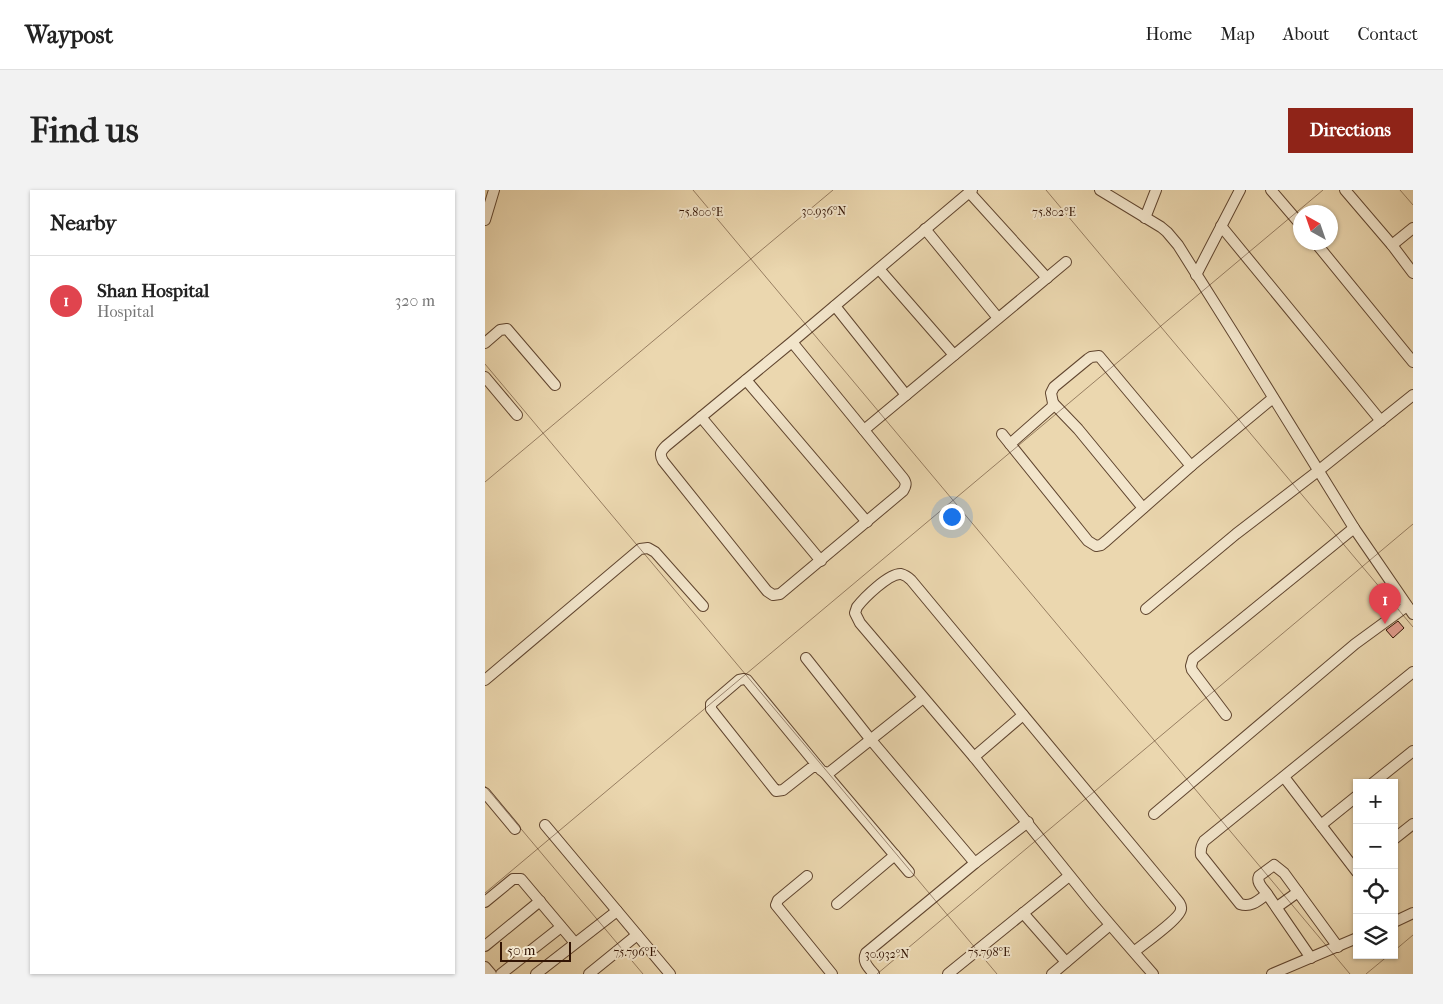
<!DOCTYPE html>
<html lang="en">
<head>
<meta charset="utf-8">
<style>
	:root { --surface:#fff; --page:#f2f2f2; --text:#222; --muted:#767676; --line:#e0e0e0; --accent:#8f2418 }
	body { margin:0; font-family:"IM FELL French Canon",serif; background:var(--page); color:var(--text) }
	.controls { position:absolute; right:15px; bottom:15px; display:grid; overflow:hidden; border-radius:0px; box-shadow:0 1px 4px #0004 }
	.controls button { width:45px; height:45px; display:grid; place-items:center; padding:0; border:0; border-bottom:1px solid var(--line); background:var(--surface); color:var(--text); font:25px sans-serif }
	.compass { position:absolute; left:808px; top:15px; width:45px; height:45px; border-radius:50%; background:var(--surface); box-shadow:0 1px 4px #0004; rotate:320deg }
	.scale { position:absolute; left:15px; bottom:12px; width:71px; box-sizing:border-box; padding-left:5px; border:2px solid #321404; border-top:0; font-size:14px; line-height:18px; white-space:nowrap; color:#321404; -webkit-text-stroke:4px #f2e5cb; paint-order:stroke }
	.you { position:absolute; left:466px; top:326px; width:18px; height:18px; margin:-12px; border:4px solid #fff; border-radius:50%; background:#1a73e8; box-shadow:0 0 0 8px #1a73e833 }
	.badge { display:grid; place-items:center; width:32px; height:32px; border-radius:50%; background:var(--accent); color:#fff; font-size:16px; font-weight:700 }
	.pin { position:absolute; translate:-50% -41px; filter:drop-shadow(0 1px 2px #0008) }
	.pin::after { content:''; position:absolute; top:26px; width:18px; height:15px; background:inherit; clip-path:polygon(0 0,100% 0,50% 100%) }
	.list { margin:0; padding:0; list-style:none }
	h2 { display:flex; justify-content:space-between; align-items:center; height:65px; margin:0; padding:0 20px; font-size:21px }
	h2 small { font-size:16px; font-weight:400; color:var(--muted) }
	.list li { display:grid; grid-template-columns:32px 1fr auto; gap:15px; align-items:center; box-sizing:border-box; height:90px; padding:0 20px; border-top:1px solid var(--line) }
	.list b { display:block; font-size:19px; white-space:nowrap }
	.list p { margin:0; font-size:16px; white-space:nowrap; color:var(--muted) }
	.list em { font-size:16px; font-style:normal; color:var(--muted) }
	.icon { flex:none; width:28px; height:28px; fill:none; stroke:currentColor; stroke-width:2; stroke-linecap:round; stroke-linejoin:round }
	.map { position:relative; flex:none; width:928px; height:784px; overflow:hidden; border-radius:0px }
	header { display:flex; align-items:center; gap:30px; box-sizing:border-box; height:70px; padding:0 25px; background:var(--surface); border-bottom:1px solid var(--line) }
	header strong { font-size:24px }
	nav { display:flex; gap:28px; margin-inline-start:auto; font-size:18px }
	.intro { display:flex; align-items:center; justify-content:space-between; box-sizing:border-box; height:120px; padding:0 30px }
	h1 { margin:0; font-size:35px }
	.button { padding:12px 22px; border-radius:0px; background:var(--accent); color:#fff; font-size:18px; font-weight:700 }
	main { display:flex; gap:30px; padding:0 30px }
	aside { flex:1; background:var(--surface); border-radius:0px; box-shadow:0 1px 4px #0004 }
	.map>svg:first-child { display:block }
	.building { fill:#e09b8c; stroke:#321404 }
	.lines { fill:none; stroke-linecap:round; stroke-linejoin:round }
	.minor-casing { stroke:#60452f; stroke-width:12 }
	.minor { stroke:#f2e5cb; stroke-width:10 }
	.ticks { fill:none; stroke:#321404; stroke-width:1; stroke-opacity:0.45 }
	.ticks-label { font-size:12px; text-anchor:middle; fill:#321404; stroke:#f2e5cb; stroke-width:4; stroke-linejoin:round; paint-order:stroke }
</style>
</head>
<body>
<header>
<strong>Waypost</strong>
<nav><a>Home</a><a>Map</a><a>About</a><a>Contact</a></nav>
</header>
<div class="intro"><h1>Find us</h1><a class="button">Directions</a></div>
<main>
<aside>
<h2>Nearby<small></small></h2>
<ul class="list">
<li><span class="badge" style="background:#e0444e">1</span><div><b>Shan Hospital</b><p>Hospital</p></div><em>320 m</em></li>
</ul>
</aside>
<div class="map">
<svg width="928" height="784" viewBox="0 0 928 784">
	<rect width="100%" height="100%" fill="#ebd7af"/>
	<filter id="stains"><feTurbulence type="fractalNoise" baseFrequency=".004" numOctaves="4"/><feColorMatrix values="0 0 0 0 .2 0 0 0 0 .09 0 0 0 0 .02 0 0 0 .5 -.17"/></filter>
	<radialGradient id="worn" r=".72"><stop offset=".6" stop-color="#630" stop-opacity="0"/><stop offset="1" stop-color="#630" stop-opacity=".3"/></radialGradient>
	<!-- building -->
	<polygon class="building" points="913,431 919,438 908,448 901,440"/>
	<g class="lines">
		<!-- minor casing -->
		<g class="minor-casing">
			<g id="minor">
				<polyline points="615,0 676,37 682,42 693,55 749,144 869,338 928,424"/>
				<polyline points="786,0 816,35"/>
				<polyline points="860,0 907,55 928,83"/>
				<polyline points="484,2 562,88"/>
				<polyline points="660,28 671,0"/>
				<polyline points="0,30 9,0"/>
				<polyline points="736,36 896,231"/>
				<polyline points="440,39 513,128"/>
				<polyline points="830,52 928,172"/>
				<polyline points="907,55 928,38"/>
				<polyline points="394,79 469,165"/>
				<polyline points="711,85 755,0"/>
				<polyline points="350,116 421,205"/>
				<path d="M307,152L418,288C422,293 421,296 418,301L295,404L288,405L282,401L178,271C174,264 176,261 181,256L307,152L487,0"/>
				<polyline points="0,153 15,140 22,139 70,195"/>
				<polyline points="0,187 32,225"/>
				<polyline points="261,190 382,332"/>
				<polyline points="568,213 593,239 658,318"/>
				<polyline points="216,227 336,371"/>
				<polyline points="379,240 581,72"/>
				<polyline points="517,244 603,351 611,356 616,355 621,351 706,276 788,208"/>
				<polyline points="525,254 567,217 568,213 566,203 569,197 603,169 606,167 614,166 706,276"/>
				<polyline points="661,419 751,344 833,281 928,205"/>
				<polyline points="321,468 386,550 490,673"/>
				<polyline points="0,490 155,359 163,358 170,362 218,416"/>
				<polyline points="741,525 707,480 706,476 708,469 869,338"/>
				<polyline points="489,567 538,525"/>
				<polyline points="331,574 298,600 291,601 226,519 226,514 254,490 259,489 262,490 331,574 336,580 340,583 345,582 438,508"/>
				<polyline points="340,583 424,682"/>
				<polyline points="799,587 872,682"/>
				<polyline points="888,593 928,561"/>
				<polyline points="0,603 30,639"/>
				<polyline points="669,624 870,454 922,416"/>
				<polyline points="60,635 185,784"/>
				<polyline points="836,635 872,606"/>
				<polyline points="909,649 928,634"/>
				<polyline points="322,686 293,710 291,715 347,784"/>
				<path d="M782,704C778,698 771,693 774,686L789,675L799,683L853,757"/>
				<polyline points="0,712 28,689 36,689 90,753"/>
				<polyline points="352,714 410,665"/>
				<polyline points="792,717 813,702"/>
				<polyline points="538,723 581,772"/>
				<polyline points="909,732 928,723"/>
				<polyline points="0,756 55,711"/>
				<path d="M649,762C657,755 696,728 696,719C697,714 691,709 688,705L426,390C423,387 420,385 416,384C404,383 379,408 372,417L370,423L375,433L489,567L606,712C626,736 647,760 668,784"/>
				<path d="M826,768L782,704C774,710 766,718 755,714L716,665C715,659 716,656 719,651L928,482"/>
				<polyline points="0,777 6,784"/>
				<polyline points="16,784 76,737"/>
				<polyline points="51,784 132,721"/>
				<polyline points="104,784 152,745"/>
				<path d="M389,784C383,777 377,772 381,763L490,673L543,632"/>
				<polyline points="463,784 584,686"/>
				<polyline points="567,784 625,735"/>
				<polyline points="787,784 872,748"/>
			</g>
		</g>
		<!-- minor -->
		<use href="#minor" class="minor"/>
	</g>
	<!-- ticks -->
	<path class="ticks" d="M208,0L865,784M561,0L928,437M915,0L928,15M0,174L512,784M0,292L348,0M0,596L158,784M0,703L838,0M909,761L928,745M392,784L928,334M881,784L904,765"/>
	<g class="ticks-label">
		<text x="339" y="25">30.936°N</text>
		<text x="216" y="26">75.800°E</text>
		<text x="569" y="26">75.802°E</text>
		<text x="150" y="766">75.796°E</text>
		<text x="504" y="766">75.798°E</text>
		<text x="402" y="768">30.932°N</text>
	</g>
	<rect width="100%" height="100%" filter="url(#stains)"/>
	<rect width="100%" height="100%" fill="url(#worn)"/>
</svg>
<div class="controls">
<button>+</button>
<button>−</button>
<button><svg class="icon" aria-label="locate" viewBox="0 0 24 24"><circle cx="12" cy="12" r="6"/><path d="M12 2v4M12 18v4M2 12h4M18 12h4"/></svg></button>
<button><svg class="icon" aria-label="layers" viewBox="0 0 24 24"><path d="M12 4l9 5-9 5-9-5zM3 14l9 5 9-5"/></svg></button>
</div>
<svg class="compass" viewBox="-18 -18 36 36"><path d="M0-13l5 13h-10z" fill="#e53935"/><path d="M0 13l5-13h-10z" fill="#767676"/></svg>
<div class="scale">50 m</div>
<div class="you"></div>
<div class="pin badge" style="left:900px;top:434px;background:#e0444e">1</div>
</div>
</main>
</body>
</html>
